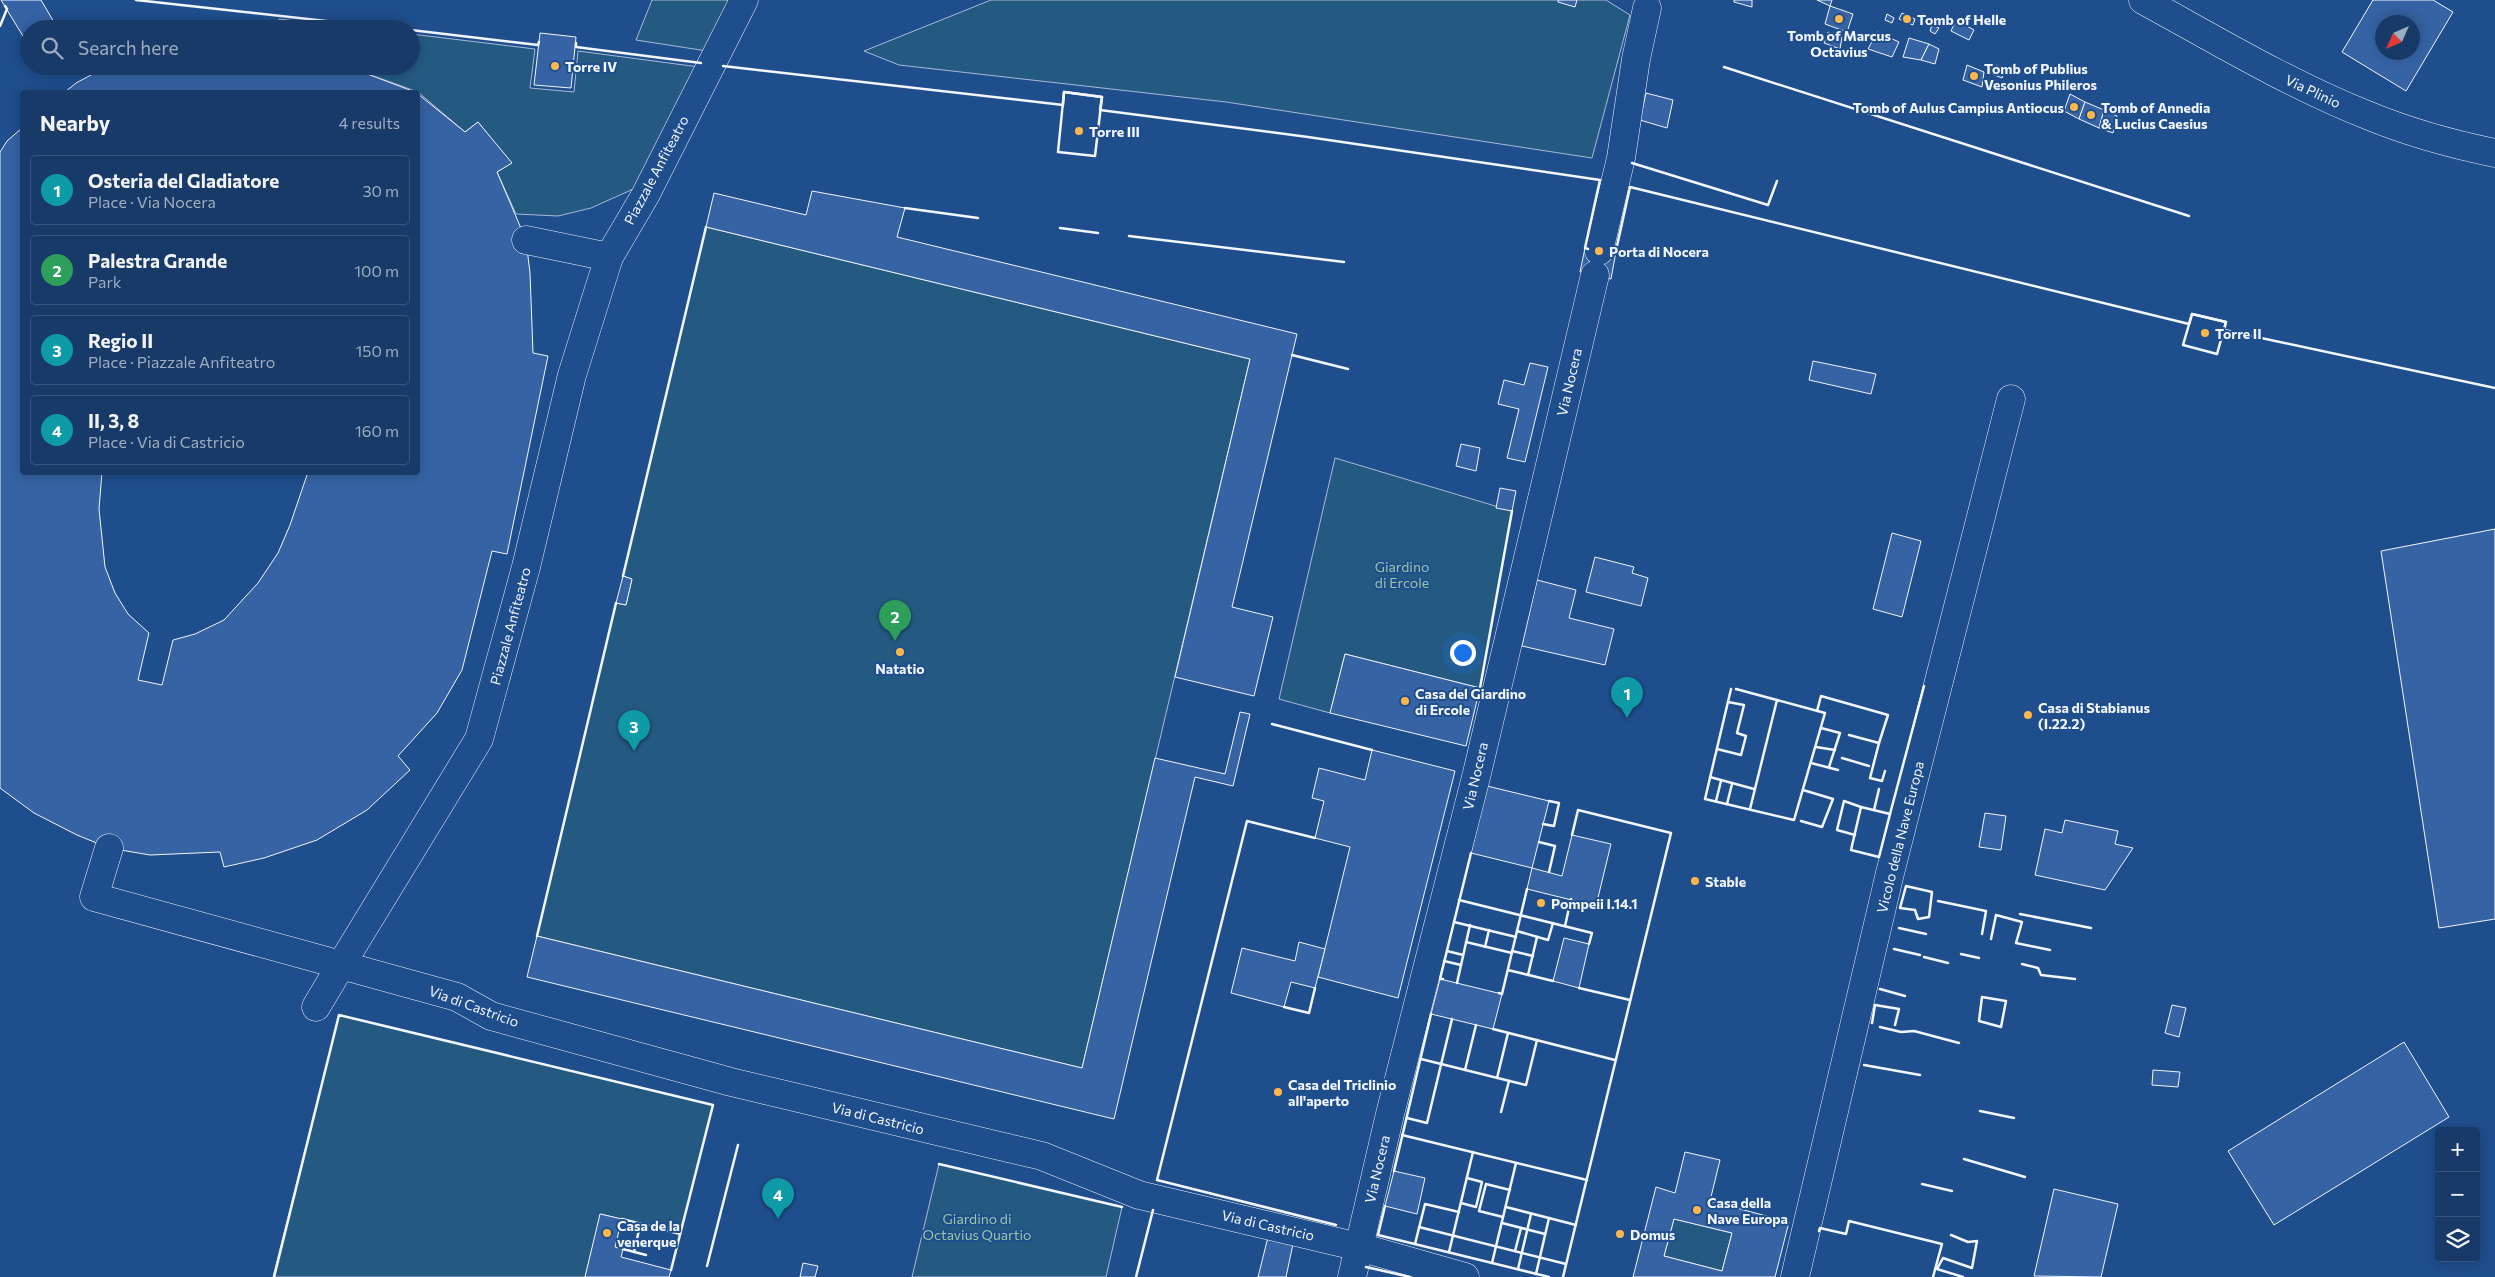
<!DOCTYPE html>
<html lang="en">
<head>
<meta charset="utf-8">
<style>
	:root { --surface:#173a69; --page:#20416f; --text:#f1f3f6; --muted:#9eadc0; --line:#36547d; --accent:#ffb74d }
	body { margin:0; font-family:Commissioner,sans-serif; background:var(--page); color:var(--text) }
	.controls { position:absolute; right:15px; bottom:15px; display:grid; overflow:hidden; border-radius:5px; box-shadow:0 2px 12px #0003 }
	.controls button { width:45px; height:45px; display:grid; place-items:center; padding:0; border:0; border-bottom:1px solid var(--line); background:var(--surface); color:var(--text); font:25px sans-serif }
	.compass { position:absolute; left:2375px; top:15px; width:45px; height:45px; border-radius:50%; background:var(--surface); box-shadow:0 2px 12px #0003; rotate:225deg }
	.you { position:absolute; left:1462px; top:652px; width:18px; height:18px; margin:-12px; border:4px solid #fff; border-radius:50%; background:#1a73e8; box-shadow:0 0 0 8px #1a73e833 }
	.badge { display:grid; place-items:center; width:32px; height:32px; border-radius:50%; background:var(--accent); color:#fff; font-size:16px; font-weight:700 }
	.pin { position:absolute; translate:-50% -41px; filter:drop-shadow(0 1px 2px #0008) }
	.pin::after { content:''; position:absolute; top:26px; width:18px; height:15px; background:inherit; clip-path:polygon(0 0,100% 0,50% 100%) }
	.list { margin:0; padding:0; list-style:none }
	h2 { display:flex; justify-content:space-between; align-items:center; height:65px; margin:0; padding:0 20px; font-size:21px }
	h2 small { font-size:16px; font-weight:400; color:var(--muted) }
	.list li { display:grid; grid-template-columns:32px 1fr auto; gap:15px; align-items:center; box-sizing:border-box; height:70px; margin:0 10px 10px; padding:0 10px; border:1px solid var(--line); border-radius:5px }
	.list b { display:block; font-size:19px; white-space:nowrap }
	.list p { margin:0; font-size:16px; white-space:nowrap; color:var(--muted) }
	.list em { font-size:16px; font-style:normal; color:var(--muted) }
	.icon { flex:none; width:28px; height:28px; fill:none; stroke:currentColor; stroke-width:2; stroke-linecap:round; stroke-linejoin:round }
	.map { position:relative; flex:none; width:2495px; height:1277px; overflow:hidden }
	.search { position:absolute; background:var(--surface); box-shadow:0 2px 12px #0003; left:20px; top:20px; width:400px; height:55px; display:flex; align-items:center; gap:12px; box-sizing:border-box; padding:0 18px; border-radius:28px; color:var(--muted); font-size:19px }
	.panel { position:absolute; background:var(--surface); box-shadow:0 2px 12px #0003; left:20px; top:90px; width:400px; height:385px; border-radius:5px }
	.map>svg:first-child { display:block }
	.green { fill:#245a82; stroke:#a8bbd7 }
	.building { fill:#3563a3; stroke:#f2f6ff; fill-rule:evenodd }
	.lines { fill:none; stroke-linecap:round; stroke-linejoin:round }
	.minor-casing { stroke:#f2f6ff; stroke-width:29 }
	.minor { stroke:#1f4e8c; stroke-width:28 }
	.wall { stroke:#f2f6ff; stroke-width:2.5 }
	.poi-dot { fill:#ffb74d; stroke:#1f4e8c; stroke-width:2 }
	.labels { text-anchor:middle; dominant-baseline:central; stroke-width:4; stroke-linejoin:round; paint-order:stroke }
	.poi-label { font-size:14px; font-weight:bold; fill:#f2f6ff; stroke:#1f4e8c; text-anchor:start }
	.street-label { font-size:14px; fill:#f2f6ff; stroke:#1f4e8c }
	.park-label { font-size:14px; fill:#97c8a6; stroke:#1f4e8c }
</style>
</head>
<body>
<div class="map">
<svg width="2495" height="1277" viewBox="0 0 2495 1277">
	<rect width="100%" height="100%" fill="#1f4e8c"/>
	<!-- green -->
	<g class="green">
		<polygon points="652,0 731,0 707,51 636,40"/>
		<polygon points="991,0 1606,0 1630,15 1592,158 1226,102 899,65 864,51"/>
		<polygon points="279,19 364,29 279,29"/>
		<polygon points="411,34 535,49 530,88 574,92 578,51 699,67 640,186 591,208 558,216 516,214 497,172 511,163 478,122 465,132 418,92 346,66 411,66"/>
		<polygon points="706,227 1250,359 1082,1068 537,936 616,603 626,605 632,579 623,576"/>
		<polygon points="1335,458 1512,511 1480,688 1345,654 1330,713 1279,699"/>
		<polygon points="339,1015 713,1105 680,1234 601,1214 585,1277 273,1277"/>
		<polygon points="939,1164 1122,1207 1106,1277 912,1277"/>
		<polygon points="1674,1219 1732,1233 1722,1271 1664,1256"/>
	</g>
	<!-- building -->
	<g class="building">
		<polygon points="1,0 41,0 58,29 29,29 29,46"/>
		<polygon points="1558,0 1577,0 1575,7 1558,2"/>
		<polygon points="1734,0 1752,0 1752,7 1734,2"/>
		<polygon points="1817,0 1832,0 1830,6"/>
		<path d="M2373,0H2433L2453,12L2406,91L2342,52ZM2382,22H2412V52H2382Z"/>
		<polygon points="1830,6 1853,14 1847,32 1825,24"/>
		<polygon points="1902,13 1915,19 1913,25 1899,19"/>
		<polygon points="1887,14 1894,18 1892,23 1885,20"/>
		<polygon points="1956,20 1974,30 1969,40 1951,31"/>
		<polygon points="1932,25 1939,28 1935,34 1930,31"/>
		<polygon points="1828,32 1842,37 1840,49 1824,43"/>
		<polygon points="1877,32 1899,42 1892,57 1868,49"/>
		<polygon points="540,33 576,37 571,88 534,85"/>
		<polygon points="1909,38 1929,44 1921,60 1903,57"/>
		<polygon points="1929,44 1939,49 1935,64 1921,60"/>
		<polygon points="1967,65 1984,72 1982,87 1963,80"/>
		<polygon points="1996,65 2005,70 2002,78 1992,74"/>
		<polygon points="108,66 346,66 415,92 65,92 76,83"/>
		<polygon points="1646,93 1673,100 1667,128 1640,120"/>
		<polygon points="418,94 465,132 478,122 512,163 497,172 526,240 530,273 533,353 548,356 507,554 492,551 462,670 437,713 398,756 410,770 367,810 317,840 264,858 224,867 220,852 150,855 109,848 77,835 34,813 0,788 0,152 7,141 22,128 22,472 102,472 99,509 105,567 115,593 128,614 149,633 138,680 162,685 173,640 195,634 224,620 258,583 278,553 290,525 308,472 418,472"/>
		<polygon points="2070,94 2085,102 2079,119 2064,111"/>
		<polygon points="2085,102 2104,110 2099,128 2079,119"/>
		<polygon points="2104,110 2117,116 2113,133 2099,128"/>
		<polygon points="812,191 905,208 897,237 1297,334 1232,607 1273,617 1254,696 1175,677 1250,359 706,227 714,193 806,215"/>
		<polygon points="1608,244 1617,246 1611,279 1580,272 1585,248 1606,252"/>
		<polygon points="1813,361 1876,374 1871,394 1809,380"/>
		<polygon points="1530,363 1548,367 1525,462 1507,458 1519,409 1498,404 1504,380 1524,385"/>
		<polygon points="1461,444 1480,448 1476,471 1456,466"/>
		<polygon points="1500,488 1516,491 1512,511 1496,508"/>
		<polygon points="2495,529 2495,919 2439,928 2381,551"/>
		<polygon points="1892,533 1921,541 1902,617 1873,609"/>
		<polygon points="1595,557 1634,567 1632,573 1648,578 1641,606 1586,592"/>
		<polygon points="623,576 632,579 626,605 616,603"/>
		<polygon points="1537,580 1576,590 1569,618 1614,629 1605,665 1522,646"/>
		<polygon points="1345,654 1480,688 1466,746 1330,713"/>
		<polygon points="1240,712 1250,714 1233,786 1195,777 1114,1119 527,977 537,936 1082,1068 1155,758 1225,774"/>
		<polygon points="1372,750 1455,771 1398,998 1318,977 1350,847 1315,838 1324,801 1312,798 1319,768 1365,780"/>
		<polygon points="1487,786 1549,801 1532,868 1471,853"/>
		<polygon points="1985,813 2006,816 2001,850 1979,847"/>
		<polygon points="2065,820 2118,831 2115,844 2133,848 2105,890 2035,875 2045,829 2062,833"/>
		<polygon points="1572,835 1611,844 1596,906 1527,889 1532,868 1562,876"/>
		<polygon points="1564,938 1589,944 1579,988 1553,981"/>
		<polygon points="1299,942 1325,949 1315,988 1291,982 1284,1007 1231,993 1242,948 1295,961"/>
		<polygon points="1440,979 1502,994 1493,1029 1431,1014"/>
		<polygon points="2172,1005 2186,1008 2179,1037 2165,1033"/>
		<polygon points="2404,1042 2449,1117 2274,1225 2228,1151"/>
		<polygon points="2153,1070 2180,1072 2178,1087 2152,1085"/>
		<path d="M1685,1152L1720,1160L1710,1201L1789,1222L1775,1277H1633L1656,1187L1675,1193ZM1674,1219L1732,1233L1722,1271L1664,1256Z"/>
		<polygon points="1394,1171 1425,1178 1417,1214 1385,1206"/>
		<polygon points="2054,1189 2118,1204 2101,1277 2034,1276"/>
		<polygon points="600,1214 622,1219 615,1247 623,1249 621,1257 671,1270 669,1277 585,1277"/>
		<polygon points="1268,1237 1293,1244 1286,1277 1258,1277"/>
		<polygon points="803,1263 818,1266 815,1277 800,1277"/>
	</g>
	<g class="lines">
		<!-- minor casing -->
		<g class="minor-casing">
			<g id="minor">
				<path d="M2143,0C2216,40 2289,84 2367,115C2408,132 2451,144 2495,153"/>
				<polyline points="526,240 609,257"/>
				<polyline points="1599,251 1621,158 1636,59 1647,8"/>
				<polyline points="109,848 94,897 341,965 479,739 526,567 572,375 609,257 646,194 744,0"/>
				<polyline points="316,1007 341,965 457,997 491,1016 731,1082 1042,1156 1139,1195 1359,1247 1465,1277"/>
				<polyline points="1352,1277 1390,1114 1477,773 1595,275"/>
				<polyline points="1795,1277 1890,873 2011,399"/>
			</g>
		</g>
		<!-- minor -->
		<use href="#minor" class="minor"/>
		<!-- wall -->
		<g class="wall">
			<polyline points="136,0 398,29"/>
			<polyline points="0,26 7,9 5,6"/>
			<polyline points="411,30 538,45 539,42"/>
			<polyline points="576,43 576,47 701,63"/>
			<polyline points="723,66 1063,105 1064,92 1102,97 1100,110 1308,137 1600,180 1585,248 1588,249"/>
			<polyline points="1724,67 2189,216"/>
			<polygon points="1064,92 1102,97 1095,156 1058,152"/>
			<polyline points="1632,163 1768,205 1777,181"/>
			<polyline points="905,208 978,218"/>
			<polyline points="1060,228 1098,233"/>
			<polyline points="1129,236 1344,262"/>
			<polyline points="1615,246 1617,246 1630,187 2189,324 2192,314 2226,322 2224,330 2495,388"/>
			<polygon points="2192,314 2226,322 2217,354 2183,345"/>
			<polyline points="1292,355 1348,369"/>
			<polyline points="623,576 706,227"/>
			<polyline points="1480,688 1512,511"/>
			<polyline points="1731,689 1705,799 1794,820 1825,713 1736,689"/>
			<polyline points="1817,711 1821,696 1888,715 1879,743"/>
			<polyline points="1272,724 1372,750"/>
			<polyline points="1821,728 1840,733 1829,767"/>
			<polyline points="1849,735 1879,743 1870,778 1882,781 1885,771"/>
			<polyline points="1816,747 1835,750"/>
			<polyline points="1717,749 1741,755 1746,736 1737,733 1744,705 1728,702"/>
			<polyline points="1842,758 1869,766"/>
			<polyline points="1811,763 1838,770"/>
			<polyline points="1710,777 1754,789"/>
			<polyline points="1716,801 1721,781"/>
			<polyline points="1727,804 1732,784"/>
			<polygon points="1861,807 1890,814 1879,857 1851,850"/>
			<polyline points="1750,809 1777,700"/>
			<polyline points="1874,810 1879,789"/>
			<polyline points="1890,814 1924,686"/>
			<polyline points="1801,821 1822,827 1833,799 1803,790"/>
			<polyline points="1543,824 1554,826 1559,803 1549,801"/>
			<polyline points="1855,835 1837,830 1844,801 1861,807"/>
			<polyline points="1315,838 1247,821 1157,1180 1336,1225"/>
			<polyline points="1539,842 1555,846 1549,872"/>
			<polygon points="1906,886 1932,892 1929,917 1918,919 1915,910 1900,908"/>
			<polyline points="1459,900 1592,933 1589,944"/>
			<polyline points="1938,901 1986,911 1982,934"/>
			<polyline points="2020,914 2091,928"/>
			<polyline points="1454,922 1516,937"/>
			<polyline points="1565,926 1571,899"/>
			<polyline points="1899,928 1926,934"/>
			<polyline points="1517,931 1548,940 1553,923"/>
			<polyline points="537,936 616,603"/>
			<polyline points="1991,939 1996,915 2022,922 2016,943 2050,950"/>
			<polyline points="1466,942 1512,953"/>
			<polyline points="1485,947 1489,930"/>
			<polyline points="1894,949 1920,955"/>
			<polyline points="1447,951 1463,955"/>
			<polyline points="1512,951 1533,956"/>
			<polyline points="1961,954 1979,958"/>
			<polyline points="1924,957 1948,963"/>
			<polyline points="1444,961 1461,965"/>
			<polyline points="2022,964 2038,968 2041,975 2075,979"/>
			<polyline points="1508,970 1553,981"/>
			<polyline points="1528,975 1537,937"/>
			<polyline points="1443,979 1440,979 1471,853"/>
			<polyline points="1457,983 1470,925"/>
			<polyline points="1579,988 1630,1000"/>
			<polyline points="1880,989 1905,996"/>
			<polyline points="1499,993 1502,994 1527,889"/>
			<polygon points="1982,997 2006,1001 2001,1027 1979,1021"/>
			<polyline points="1284,1007 1309,1013 1315,988"/>
			<polyline points="1872,1023 1875,1005 1899,1009 1895,1025"/>
			<polyline points="1880,1027 1901,1032 1914,1031 1959,1043"/>
			<polyline points="1493,1029 1615,1060"/>
			<polyline points="1421,1059 1526,1085 1537,1040"/>
			<polyline points="1864,1065 1920,1075"/>
			<polyline points="1465,1070 1476,1025"/>
			<polyline points="1497,1078 1508,1033"/>
			<polyline points="1980,1111 2014,1118"/>
			<polyline points="1501,1112 1509,1081"/>
			<polyline points="1407,1118 1427,1123 1452,1019"/>
			<polyline points="1402,1135 1587,1180"/>
			<polyline points="1964,1159 2025,1177"/>
			<polyline points="939,1164 1122,1207"/>
			<polyline points="1394,1171 1431,1014"/>
			<polyline points="1922,1184 1952,1191"/>
			<polyline points="1461,1203 1476,1207 1482,1182 1467,1178"/>
			<polyline points="1385,1206 1378,1235 1549,1277"/>
			<polyline points="1506,1207 1576,1225"/>
			<polyline points="1503,1217 1479,1211 1486,1184 1510,1190"/>
			<polyline points="622,1219 680,1234"/>
			<polyline points="1502,1223 1545,1234"/>
			<polyline points="1419,1227 1566,1264"/>
			<polyline points="1819,1231 1820,1228 1846,1234 1849,1221 1942,1244 1933,1277"/>
			<polyline points="1951,1235 1968,1242 1977,1241 1972,1268 1943,1258 1937,1269 1963,1277"/>
			<polyline points="1415,1244 1425,1204 1459,1212"/>
			<polyline points="623,1249 646,1255"/>
			<polyline points="1515,1251 1521,1228"/>
			<polyline points="634,1252 639,1230"/>
			<polyline points="1449,1252 1473,1152"/>
			<polyline points="1492,1263 1516,1163"/>
			<polyline points="707,1266 738,1145"/>
			<polyline points="1366,1267 1410,1277"/>
			<polyline points="1518,1269 1531,1214"/>
			<polyline points="1536,1274 1549,1218"/>
			<polyline points="274,1277 339,1015 713,1105 671,1270"/>
			<polyline points="1136,1277 1153,1210"/>
			<polyline points="1563,1277 1671,833 1578,810 1572,835"/>
		</g>
	</g>
	<!-- markers -->
	<g class="poi-dot">
		<circle cx="1839" cy="19" r="5"/>
		<circle cx="1907" cy="19" r="5"/>
		<circle cx="555" cy="66" r="5"/>
		<circle cx="1974" cy="76" r="5"/>
		<circle cx="2074" cy="107" r="5"/>
		<circle cx="2091" cy="115" r="5"/>
		<circle cx="1079" cy="131" r="5"/>
		<circle cx="1599" cy="251" r="5"/>
		<circle cx="2205" cy="333" r="5"/>
		<circle cx="900" cy="652" r="5"/>
		<circle cx="1405" cy="701" r="5"/>
		<circle cx="2028" cy="715" r="5"/>
		<circle cx="1695" cy="881" r="5"/>
		<circle cx="1541" cy="903" r="5"/>
		<circle cx="1278" cy="1092" r="5"/>
		<circle cx="1697" cy="1210" r="5"/>
		<circle cx="607" cy="1233" r="5"/>
		<circle cx="1620" cy="1234" r="5"/>
	</g>
	<g class="labels">
		<!-- poi labels -->
		<g class="poi-label">
			<text x="1917" y="19">Tomb of Helle</text>
			<text x="1839" y="35" text-anchor="middle">Tomb of Marcus<tspan x="1839" dy="16">Octavius</tspan></text>
			<text x="565" y="66">Torre IV</text>
			<text x="1984" y="68">Tomb of Publius<tspan x="1984" dy="16">Vesonius Phileros</tspan></text>
			<text x="2064" y="107" text-anchor="end">Tomb of Aulus Campius Antiocus</text>
			<text x="2101" y="107">Tomb of Annedia<tspan x="2101" dy="16">&amp; Lucius Caesius</tspan></text>
			<text x="1089" y="131">Torre III</text>
			<text x="1609" y="251">Porta di Nocera</text>
			<text x="2215" y="333">Torre II</text>
			<text x="900" y="668" text-anchor="middle">Natatio</text>
			<text x="1415" y="693">Casa del Giardino<tspan x="1415" dy="16">di Ercole</tspan></text>
			<text x="2038" y="707">Casa di Stabianus<tspan x="2038" dy="16">(I.22.2)</tspan></text>
			<text x="1705" y="881">Stable</text>
			<text x="1551" y="903">Pompeii I.14.1</text>
			<text x="1288" y="1084">Casa del Triclinio<tspan x="1288" dy="16">all'aperto</tspan></text>
			<text x="1707" y="1202">Casa della<tspan x="1707" dy="16">Nave Europa</tspan></text>
			<text x="617" y="1225">Casa de la<tspan x="617" dy="16">venerque</tspan></text>
			<text x="1630" y="1234">Domus</text>
		</g>
		<!-- street labels -->
		<g class="street-label">
			<text transform="translate(2313 91) rotate(25)">Via Plinio</text>
			<text transform="translate(656 170) rotate(-62)">Piazzale Anfiteatro</text>
			<text transform="translate(1569 382) rotate(-77)">Via Nocera</text>
			<text transform="translate(510 626) rotate(-75)">Piazzale Anfiteatro</text>
			<text transform="translate(1475 776) rotate(-77)">Via Nocera</text>
			<text transform="translate(1900 837) rotate(-76)">Vicolo della Nave Europa</text>
			<text transform="translate(474 1006) rotate(20)">Via di Castricio</text>
			<text transform="translate(878 1118) rotate(14)">Via di Castricio</text>
			<text transform="translate(1377 1169) rotate(-77)">Via Nocera</text>
			<text transform="translate(1268 1225) rotate(13)">Via di Castricio</text>
		</g>
		<!-- park labels -->
		<g class="park-label">
			<text x="1402" y="566">Giardino<tspan x="1402" dy="16">di Ercole</tspan></text>
			<text x="977" y="1218">Giardino di<tspan x="977" dy="16">Octavius Quartio</tspan></text>
		</g>
	</g>
</svg>
<div class="controls">
<button>+</button>
<button>−</button>
<button><svg class="icon" aria-label="layers" viewBox="0 0 24 24"><path d="M12 4l9 5-9 5-9-5zM3 14l9 5 9-5"/></svg></button>
</div>
<svg class="compass" viewBox="-18 -18 36 36"><path d="M0-13l5 13h-10z" fill="#e53935"/><path d="M0 13l5-13h-10z" fill="#9eadc0"/></svg>
<div class="you"></div>
<div class="pin badge" style="left:1627px;top:718px;background:#0f9aa8">1</div>
<div class="pin badge" style="left:895px;top:641px;background:#2e9e5b">2</div>
<div class="pin badge" style="left:634px;top:751px;background:#0f9aa8">3</div>
<div class="pin badge" style="left:778px;top:1219px;background:#0f9aa8">4</div>
<div class="search"><svg class="icon" aria-label="search" viewBox="0 0 24 24"><circle cx="10" cy="10" r="6"/><path d="M15 15l6 6"/></svg>Search here</div>
<section class="panel">
<h2>Nearby<small>4 results</small></h2>
<ul class="list">
<li><span class="badge" style="background:#0f9aa8">1</span><div><b>Osteria del Gladiatore</b><p>Place · Via Nocera</p></div><em>30 m</em></li>
<li><span class="badge" style="background:#2e9e5b">2</span><div><b>Palestra Grande</b><p>Park</p></div><em>100 m</em></li>
<li><span class="badge" style="background:#0f9aa8">3</span><div><b>Regio II</b><p>Place · Piazzale Anfiteatro</p></div><em>150 m</em></li>
<li><span class="badge" style="background:#0f9aa8">4</span><div><b>II, 3, 8</b><p>Place · Via di Castricio</p></div><em>160 m</em></li>
</ul>
</section>
</div>
</body>
</html>
